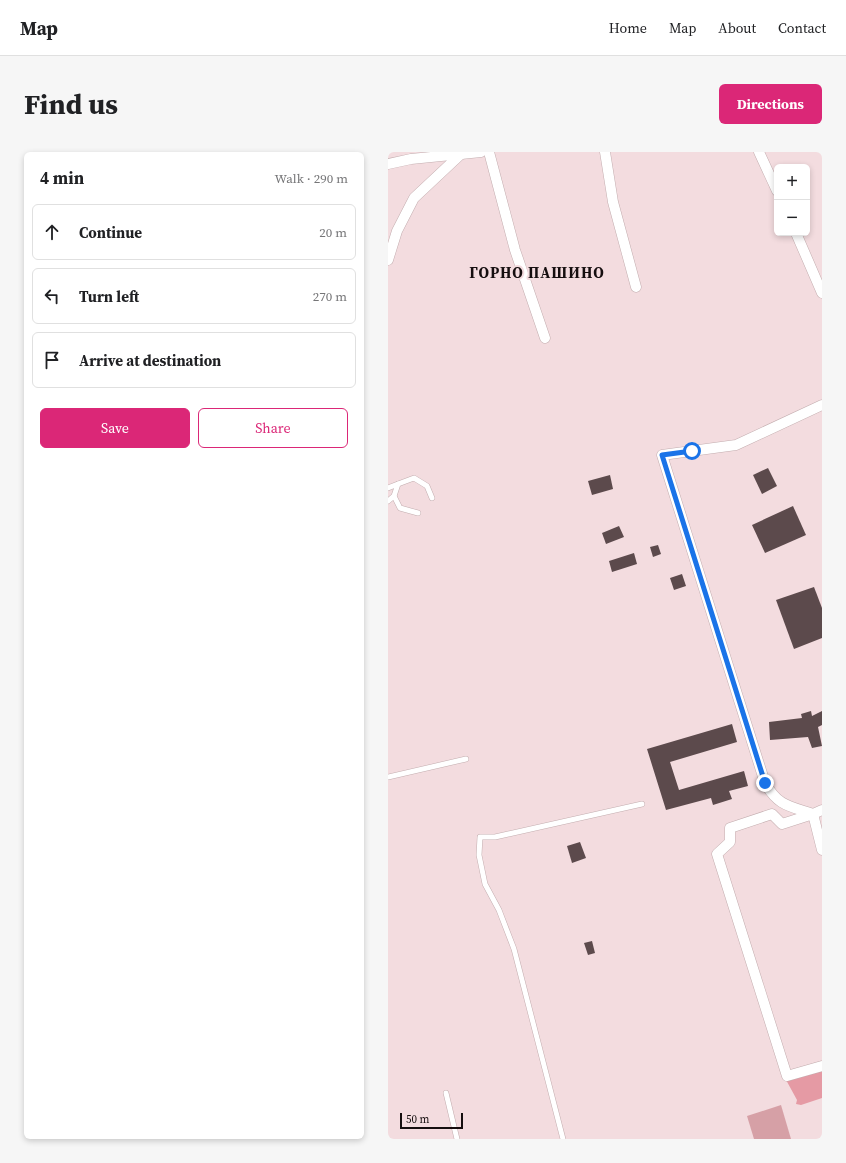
<!DOCTYPE html>
<html lang="en">
<head>
<meta charset="utf-8">
<style>
	:root { --surface:#fff; --page:#f6f6f6; --text:#202124; --muted:#757577; --line:#e0e0e0; --accent:#db2777 }
	body { margin:0; font-family:"Source Serif 4",serif; background:var(--page); color:var(--text) }
	.controls { position:absolute; right:12px; top:12px; display:grid; overflow:hidden; border-radius:6px; box-shadow:0 2px 6px #0003 }
	.controls button { width:36px; height:36px; display:grid; place-items:center; padding:0; border:0; border-bottom:1px solid var(--line); background:var(--surface); color:var(--text); font:20px sans-serif }
	.scale { position:absolute; left:12px; bottom:10px; width:63px; box-sizing:border-box; padding-left:4px; border:2px solid #150e0f; border-top:0; font-size:11px; line-height:14px; white-space:nowrap; color:#150e0f; -webkit-text-stroke:3px #f3dcdf; paint-order:stroke }
	.stop { position:absolute; width:12px; height:12px; margin:-9px; border:3px solid #1a73e8; border-radius:50%; background:#fff }
	.stop.end { background:#1a73e8; border-color:#fff; box-shadow:0 1px 4px #0008 }
	.list { margin:0; padding:0; list-style:none }
	h2 { display:flex; justify-content:space-between; align-items:center; height:52px; margin:0; padding:0 16px; font-size:17px }
	h2 small { font-size:13px; font-weight:400; color:var(--muted) }
	.list li { display:grid; grid-template-columns:26px 1fr auto; gap:12px; align-items:center; box-sizing:border-box; height:56px; margin:0 8px 8px; padding:0 8px; border:1px solid var(--line); border-radius:6px }
	.list b { display:block; font-size:15px; white-space:nowrap }
	.list em { font-size:13px; font-style:normal; color:var(--muted) }
	.actions { display:flex; gap:8px; padding:12px 16px }
	.actions a { flex:1; padding:9px 0; border:1px solid var(--accent); border-radius:6px; text-align:center; font-size:14px; color:var(--accent) }
	.actions .main { background:var(--accent); color:#fff }
	.icon { flex:none; width:22px; height:22px; fill:none; stroke:currentColor; stroke-width:2; stroke-linecap:round; stroke-linejoin:round }
	.map { position:relative; flex:none; width:434px; height:987px; overflow:hidden; border-radius:6px }
	header { display:flex; align-items:center; gap:24px; box-sizing:border-box; height:56px; padding:0 20px; background:var(--surface); border-bottom:1px solid var(--line) }
	header strong { font-size:19px }
	nav { display:flex; gap:22px; margin-inline-start:auto; font-size:14px }
	.intro { display:flex; align-items:center; justify-content:space-between; box-sizing:border-box; height:96px; padding:0 24px }
	h1 { margin:0; font-size:28px }
	.button { padding:10px 18px; border-radius:6px; background:var(--accent); color:#fff; font-size:14px; font-weight:700 }
	main { display:flex; gap:24px; padding:0 24px }
	aside { flex:1; background:var(--surface); border-radius:6px; box-shadow:0 2px 6px #0003 }
	.map>svg:first-child { display:block }
	.green { fill:#d6a0a6 }
	.forest { fill:#e59aa4 }
	.building { fill:#5c4a4c }
	.lines { fill:none; stroke-linecap:round; stroke-linejoin:round }
	.service-casing { stroke:#c3adaf; stroke-width:6 }
	.minor-casing { stroke:#c3adaf; stroke-width:11 }
	.service { stroke:#fff; stroke-width:5 }
	.minor { stroke:#fff; stroke-width:10 }
	.route { stroke:#1a73e8; stroke-width:5 }
	.labels { text-anchor:middle; dominant-baseline:central; stroke-width:4; stroke-linejoin:round; paint-order:stroke }
	.district-label { font-size:15px; font-weight:bold; letter-spacing:1px; fill:#150e0f; stroke:#f3dcdf }
</style>
</head>
<body>
<header>
<strong>Map</strong>
<nav><a>Home</a><a>Map</a><a>About</a><a>Contact</a></nav>
</header>
<div class="intro"><h1>Find us</h1><a class="button">Directions</a></div>
<main>
<aside>
<h2>4 min<small>Walk · 290 m</small></h2>
<ul class="list">
<li><svg class="icon" aria-label="ahead" viewBox="0 0 24 24"><path d="M12 20V5M6 11l6-6 6 6"/></svg><div><b>Continue</b></div><em>20 m</em></li>
<li><svg class="icon" aria-label="left" viewBox="0 0 24 24"><path d="M17 20v-9H6M10 6l-5 5 5 5"/></svg><div><b>Turn left</b></div><em>270 m</em></li>
<li><svg class="icon" aria-label="arrive" viewBox="0 0 24 24"><path d="M6 21V4h12l-3 4 3 4H6"/></svg><div><b>Arrive at destination</b></div></li>
</ul>
<div class="actions"><a class="main">Save</a><a>Share</a></div>
</aside>
<div class="map">
<svg width="434" height="987" viewBox="0 0 434 987">
	<rect width="100%" height="100%" fill="#f3dcdf"/>
	<!-- green -->
	<polygon class="green" points="393,953 403,987 366,987 359,964"/>
	<!-- forest -->
	<polygon class="forest" points="434,916 434,946 413,953 408,952 409,948 397,926"/>
	<!-- building -->
	<g class="building">
		<polygon points="380,316 389,334 374,342 365,323"/>
		<polygon points="222,323 225,337 204,343 200,329"/>
		<polygon points="405,354 418,383 377,401 364,373"/>
		<polygon points="231,374 236,385 218,392 214,381"/>
		<polygon points="270,393 273,402 265,405 262,395"/>
		<polygon points="246,401 249,412 224,420 221,409"/>
		<polygon points="294,422 298,434 286,438 282,426"/>
		<polygon points="426,435 434,456 434,486 406,497 388,448"/>
		<polygon points="423,559 424,564 434,559 434,573 430,575 434,594 424,596 420,585 382,588 381,570 414,566 413,562"/>
		<polygon points="344,572 349,590 282,610 291,638 356,619 360,634 341,639 344,647 325,653 323,646 278,658 259,597"/>
		<polygon points="192,690 198,706 184,711 179,694"/>
		<polygon points="204,789 207,801 200,803 196,791"/>
	</g>
	<g class="lines">
		<!-- service casing -->
		<g class="service-casing">
			<g id="service">
				<polyline points="0,336 10,332"/>
				<polyline points="0,349 6,344"/>
				<polyline points="30,361 12,356 6,344 10,332 26,326 39,334 44,346"/>
				<polyline points="0,625 78,607"/>
				<polyline points="58,941 69,987"/>
				<polyline points="175,987 126,797 111,758 97,732 91,703 92,685 107,685 254,652"/>
			</g>
		</g>
		<!-- minor casing -->
		<g class="minor-casing">
			<g id="minor">
				<polyline points="101,0 127,98 157,186"/>
				<polyline points="217,0 225,50 248,135"/>
				<polyline points="371,0 389,39"/>
				<polyline points="0,12 23,7 93,0"/>
				<polyline points="408,81 434,141"/>
				<polyline points="0,108 9,79 26,46 74,1"/>
				<path d="M434,253L348,293L274,303L377,631C390,654 401,654 425,662L434,658"/>
				<polyline points="434,698 425,662 394,672 384,662 342,676 342,690 329,702 399,924 434,914"/>
			</g>
		</g>
		<!-- service -->
		<use href="#service" class="service"/>
		<!-- minor -->
		<use href="#minor" class="minor"/>
	</g>
	<g class="lines">
		<!-- route -->
		<polyline class="route" points="304,299 274,303 377,631"/>
	</g>
	<g class="labels">
		<!-- district labels -->
		<g class="district-label">
			<text x="149" y="120">ГОРНО ПАШИНО</text>
		</g>
	</g>
</svg>
<div class="controls">
<button>+</button>
<button>−</button>
</div>
<div class="scale">50 m</div>
<div class="stop" style="left:304px;top:299px"></div>
<div class="stop end" style="left:377px;top:631px"></div>
</div>
</main>
</body>
</html>
